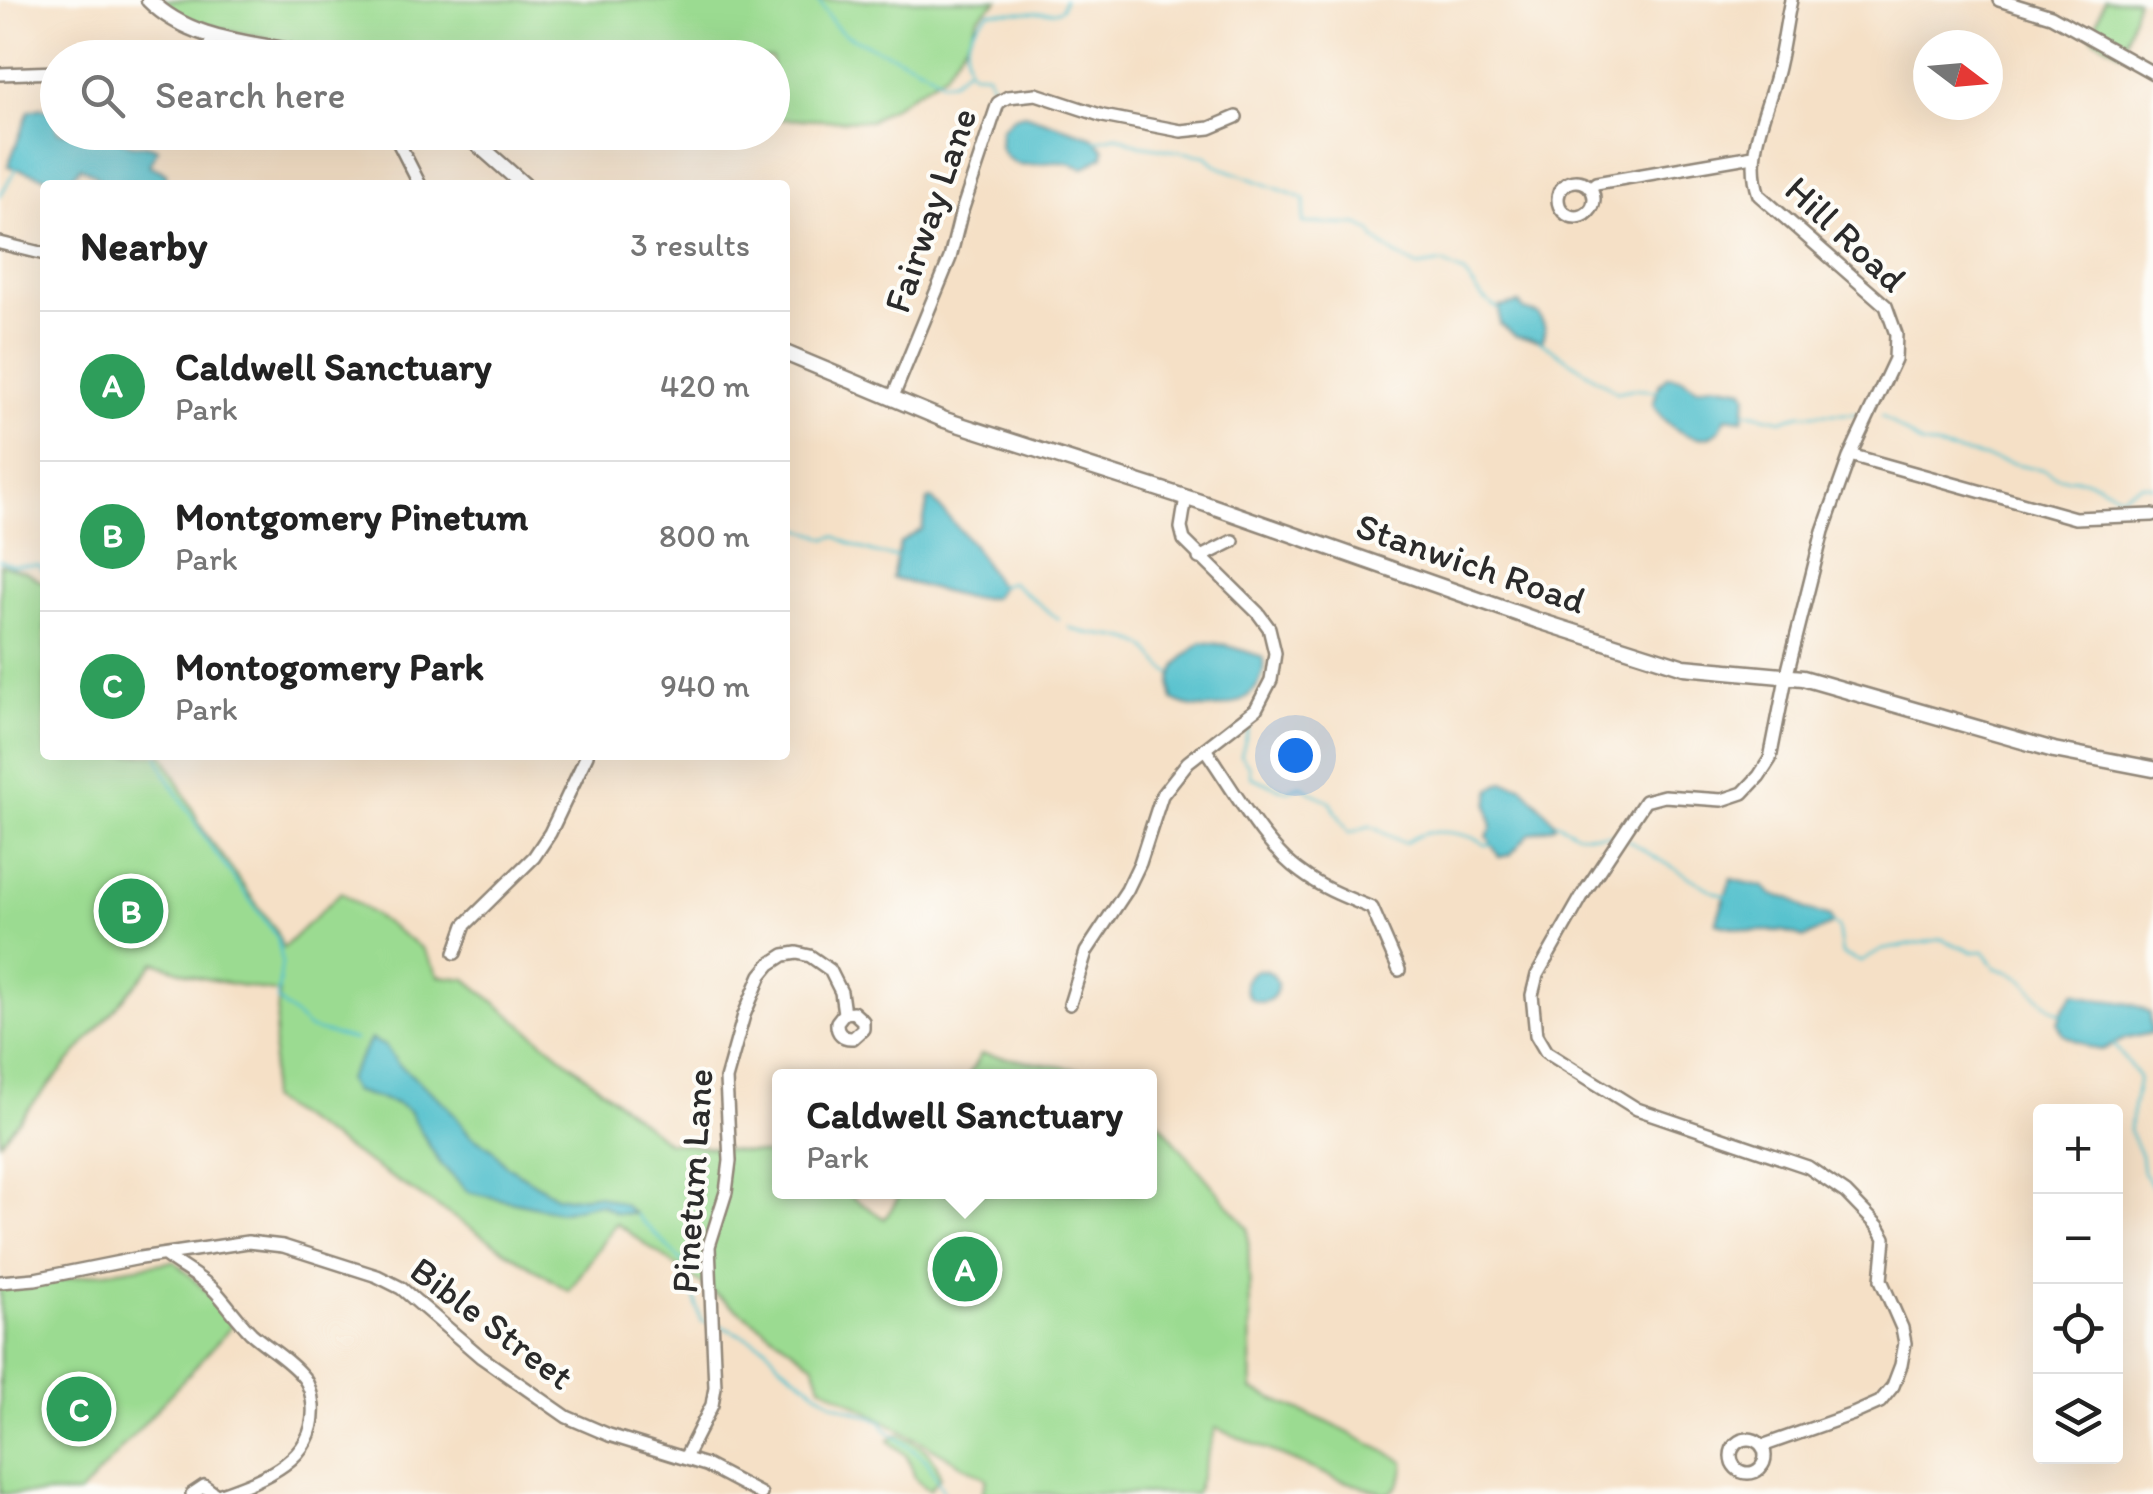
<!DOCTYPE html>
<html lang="en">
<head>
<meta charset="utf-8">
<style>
	:root { --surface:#fff; --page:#f6f6f6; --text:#222; --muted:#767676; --line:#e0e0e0; --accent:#7c3aed }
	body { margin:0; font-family:Itim,sans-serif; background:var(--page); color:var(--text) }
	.controls { position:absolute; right:30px; bottom:30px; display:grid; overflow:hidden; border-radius:10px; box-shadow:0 10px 40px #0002 }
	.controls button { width:90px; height:90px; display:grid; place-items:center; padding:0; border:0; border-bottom:2px solid var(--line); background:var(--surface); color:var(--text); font:50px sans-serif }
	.compass { position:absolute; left:1913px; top:30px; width:90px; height:90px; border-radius:50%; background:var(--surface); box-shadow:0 10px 40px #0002; rotate:106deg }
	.you { position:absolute; left:1295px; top:755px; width:35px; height:35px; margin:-25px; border:8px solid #fff; border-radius:50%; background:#1a73e8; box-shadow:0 0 0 15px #1a73e833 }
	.badge { display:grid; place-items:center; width:65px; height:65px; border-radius:50%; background:var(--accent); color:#fff; font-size:32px; font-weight:700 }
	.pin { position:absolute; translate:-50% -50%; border:5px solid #fff; box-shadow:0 2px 10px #0006 }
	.popup { position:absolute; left:772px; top:1069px; width:385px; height:130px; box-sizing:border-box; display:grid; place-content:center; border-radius:10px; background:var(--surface); filter:drop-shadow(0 2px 8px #0005); font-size:32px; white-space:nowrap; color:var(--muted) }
	.popup b { font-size:38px; color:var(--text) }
	.popup::after { content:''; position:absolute; left:50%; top:100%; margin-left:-20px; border:20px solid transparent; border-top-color:var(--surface) }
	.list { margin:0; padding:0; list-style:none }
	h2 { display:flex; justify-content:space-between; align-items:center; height:130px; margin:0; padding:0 40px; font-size:42px }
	h2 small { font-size:32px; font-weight:400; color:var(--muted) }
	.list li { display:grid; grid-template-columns:65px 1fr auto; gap:30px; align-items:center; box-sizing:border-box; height:150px; padding:0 40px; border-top:2px solid var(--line) }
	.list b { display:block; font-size:38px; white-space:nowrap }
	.list p { margin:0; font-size:32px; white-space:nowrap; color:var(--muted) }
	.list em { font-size:32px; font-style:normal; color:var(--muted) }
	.icon { flex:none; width:55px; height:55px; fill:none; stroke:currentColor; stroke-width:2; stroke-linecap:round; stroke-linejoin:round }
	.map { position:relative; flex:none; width:2153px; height:1494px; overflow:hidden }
	.search { position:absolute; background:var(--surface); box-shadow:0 10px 40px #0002; left:40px; top:40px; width:750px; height:110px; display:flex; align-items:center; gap:25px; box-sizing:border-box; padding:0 35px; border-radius:55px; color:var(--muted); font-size:38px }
	.panel { position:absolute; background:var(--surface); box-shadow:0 10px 40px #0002; left:40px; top:180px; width:750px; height:580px; border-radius:10px }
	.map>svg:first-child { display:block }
	.green { fill:#9bdb91; stroke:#63835e; stroke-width:2.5 }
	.water { fill:#55c1cd; stroke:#40767c; stroke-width:2.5 }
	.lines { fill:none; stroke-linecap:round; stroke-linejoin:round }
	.stream { stroke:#55c1cd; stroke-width:2.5 }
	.minor-casing { stroke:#908678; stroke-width:16 }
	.tertiary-casing { stroke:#908678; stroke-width:19 }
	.minor { stroke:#fff; stroke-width:11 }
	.tertiary { stroke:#fff; stroke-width:14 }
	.labels { text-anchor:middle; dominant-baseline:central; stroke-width:8; stroke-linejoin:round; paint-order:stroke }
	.street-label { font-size:38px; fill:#2b2b2b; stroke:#fdfcf7 }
</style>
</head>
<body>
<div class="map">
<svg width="2153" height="1494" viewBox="0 0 2153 1494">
	<rect width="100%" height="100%" fill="#fdfcf7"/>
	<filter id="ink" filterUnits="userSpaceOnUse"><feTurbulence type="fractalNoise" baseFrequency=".01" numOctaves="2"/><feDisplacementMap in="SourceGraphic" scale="20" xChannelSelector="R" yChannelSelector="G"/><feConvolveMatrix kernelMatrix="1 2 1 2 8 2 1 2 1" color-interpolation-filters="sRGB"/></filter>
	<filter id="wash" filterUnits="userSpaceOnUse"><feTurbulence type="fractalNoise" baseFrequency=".0048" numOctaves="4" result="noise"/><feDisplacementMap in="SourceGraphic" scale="40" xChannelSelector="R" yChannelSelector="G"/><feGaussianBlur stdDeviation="2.25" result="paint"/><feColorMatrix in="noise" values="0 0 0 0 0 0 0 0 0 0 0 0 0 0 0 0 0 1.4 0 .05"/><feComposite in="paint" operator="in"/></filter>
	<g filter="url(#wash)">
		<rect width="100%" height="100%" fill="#f5e0c6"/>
		<!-- green -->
		<g class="green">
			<polygon points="156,0 998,0 978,17 969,38 944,74 870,121 773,119 772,58 359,57 188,23"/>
			<polygon points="2104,0 2137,0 2123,54 2092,37"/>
			<path d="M0,564L26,572L45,584V755H164L205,833L275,929L283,948L341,892L423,949L439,976L466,979L667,1142L780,1156V1192H844L885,1219L902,1192H1150V1115H1153L1248,1228L1252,1390L1327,1422L1404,1461C1405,1474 1400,1489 1387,1494L1337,1479L1216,1428L1196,1494H982L987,1479L821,1385L814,1364L616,1223L569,1291L269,1099L279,993L197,977L155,962L0,1142Z"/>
			<polygon points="981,1054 1081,1070 1083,1076 968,1076"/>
			<polygon points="174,1261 216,1300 232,1326 80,1494 0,1494 0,1284 26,1285"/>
			<path d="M900,1434C920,1445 936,1452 940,1477L930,1490C907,1477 917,1473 907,1457C903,1451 894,1447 889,1440Z"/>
		</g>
		<!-- water -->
		<g class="water">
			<polygon points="41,108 51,111 58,132 103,133 132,145 148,145 158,149 149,165 166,173 166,185 103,183 93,173 80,167 72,177 48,178 8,166 29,111"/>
			<path d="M1024,114L1091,136L1104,149L1103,156L1084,168C1078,167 1073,164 1068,163C1042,157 1015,179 1000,147L1001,129L1013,117Z"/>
			<path d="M1519,303L1524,310L1538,314C1544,324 1548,330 1542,341L1516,336L1500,324L1499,307Z"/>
			<path d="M1668,376L1682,378L1697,388L1714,384L1744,389L1747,395L1743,419L1726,417C1724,420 1720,430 1717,432C1695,449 1661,423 1653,404L1660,383Z"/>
			<polygon points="932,499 973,545 1000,588 993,598 966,598 892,578 900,543 922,529 928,500"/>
			<path d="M1202,642L1226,645L1263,657C1271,705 1205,719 1173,700C1165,671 1181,658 1202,642Z"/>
			<polygon points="1503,782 1522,786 1555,822 1555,826 1529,834 1510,855 1499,857 1487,836 1492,828 1488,805 1491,789"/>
			<polygon points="1731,879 1764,887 1773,895 1792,899 1806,909 1830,917 1833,924 1804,938 1783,931 1750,931 1716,923"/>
			<circle cx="1261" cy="986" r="16"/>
			<path d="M2075,992C2099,1005 2127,996 2150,1013L2152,1033L2125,1039L2102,1050L2090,1048L2063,1034L2058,1023L2062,1011Z"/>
			<polygon points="371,1039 386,1047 397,1063 447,1105 470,1135 491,1148 507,1166 556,1196 568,1198 596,1195 623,1204 635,1214 615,1213 601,1204 593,1204 560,1212 468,1192 439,1162 409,1111 395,1103 353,1091 347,1080"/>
		</g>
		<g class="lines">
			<!-- stream -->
			<g class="stream">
				<path d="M818,0C825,10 832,25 842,32C870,51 920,60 942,82L952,81L968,67"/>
				<path d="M968,66C962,42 972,26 990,12H1055L1061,9L1064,0"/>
				<polyline points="969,68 972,72 987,73 997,96"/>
				<polyline points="1094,141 1117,136 1139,145 1206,156 1217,166 1305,199 1303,223 1359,225 1371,231 1375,239 1395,255 1418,267 1443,263 1464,274 1483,298 1498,309"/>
				<polyline points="0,196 17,167"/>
				<polyline points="1540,341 1617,392 1632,389 1660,391"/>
				<polyline points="1745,412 1783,420 1800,414 1857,414"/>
				<path d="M1882,416L1921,444L2045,470C2061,483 2079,475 2096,483C2105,487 2110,492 2120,495L2142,484L2153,486"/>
				<path d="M785,513C791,517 793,524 799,528C808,533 817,533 826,539L835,536C856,547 873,554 896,557"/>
				<polyline points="0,560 12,565 39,565 45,573"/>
				<polyline points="998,586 1011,582 1058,619"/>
				<path d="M1069,627C1084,637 1120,633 1141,644C1153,651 1158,666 1171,673"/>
				<path d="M1249,726L1241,756L1249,766L1251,777L1287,791L1301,786L1330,802L1349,833L1370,826L1404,843C1409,841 1414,837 1420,835C1437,828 1473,834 1486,845L1493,844"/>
				<polyline points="157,755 167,777 211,847 277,937 282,961 277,1000 310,1029 355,1040"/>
				<polyline points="1556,822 1577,834 1615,835"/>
				<polyline points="1627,840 1714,892 1726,896"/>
				<path d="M1830,922L1838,927L1842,954L1861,962L1882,950L1942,939L1972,952L1984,951L1996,969C2031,972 2031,1000 2061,1013"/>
				<polyline points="2114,1045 2139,1077 2129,1130 2141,1156 2143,1172 2153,1188"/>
				<polyline points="636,1215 685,1264 701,1321 709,1322"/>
				<polyline points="717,1324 767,1347 778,1362 833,1403 881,1421 888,1431 927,1461 945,1494"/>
			</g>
		</g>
	</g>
	<g filter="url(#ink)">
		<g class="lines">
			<!-- minor casing -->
			<g class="minor-casing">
				<g id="minor">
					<polyline points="1999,0 2051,16 2153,73"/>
					<polyline points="201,58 207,53 213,36"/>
					<polyline points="0,74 58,72"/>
					<polyline points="393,132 420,185"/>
					<circle cx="1576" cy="199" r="18"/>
					<polyline points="1590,188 1596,183 1753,156"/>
					<polyline points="0,243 45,254"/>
					<polyline points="892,399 950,258 961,214 998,103 1008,97 1036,94 1103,116 1181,131 1210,128 1236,117"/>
					<polyline points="1850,455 2075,518 2153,515"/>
					<polyline points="1199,558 1233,541"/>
					<path d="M1205,749C1232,787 1264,847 1302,873C1323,889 1348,898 1372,908L1399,970"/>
					<polyline points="455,953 465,925 534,857 550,833 587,755"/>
					<polyline points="1070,1004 1086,952 1127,890 1140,863 1162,795 1188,762 1256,709 1271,680 1275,653 1269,628 1258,613 1184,540 1181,528 1186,497"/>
					<path d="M166,1256C182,1268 202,1278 216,1292C228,1305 238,1320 251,1333C268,1348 290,1360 304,1378C310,1386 312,1396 313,1406C317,1460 263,1479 221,1494"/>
					<polyline points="0,1282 35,1279 140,1258 248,1242 283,1246 377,1276 401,1288 481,1357 567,1417 609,1435 706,1465 761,1494"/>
					<circle cx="1748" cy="1456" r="17"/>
					<path d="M1762,1446L1853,1414L1880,1402L1893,1386L1901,1365L1905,1343L1902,1328L1881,1280L1885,1238L1878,1226L1846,1193L1808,1167L1637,1109L1546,1052L1536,1035L1532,995L1537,975L1582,896L1645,801L1664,796L1722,800L1743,793L1759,776L1770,759L1786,678L1823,531L1850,455L1895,359L1896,334L1886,306L1759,195C1743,150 1770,108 1779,63C1784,42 1786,21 1791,0"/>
					<path d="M685,1458L712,1405L715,1387L709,1246L726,1192L730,1161L726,1079L744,1015L761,975L770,964L784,955L797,953L810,956L830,970L841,992L844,1013L837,1022C836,1033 843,1039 853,1038L863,1029V1021L853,1012L844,1013"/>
					<polyline points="192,1494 204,1486 215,1494"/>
				</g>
			</g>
			<!-- tertiary casing -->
			<g class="tertiary-casing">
				<g id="tertiary">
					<path d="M149,0C195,46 263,42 323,58"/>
					<polyline points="464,132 524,185"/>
					<polyline points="785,353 945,420 1206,504 1536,620 1684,667 1803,678 2054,750 2153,769"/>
				</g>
			</g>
			<!-- minor -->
			<use href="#minor" class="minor"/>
			<!-- tertiary -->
			<use href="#tertiary" class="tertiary"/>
		</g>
	</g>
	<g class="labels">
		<!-- street labels -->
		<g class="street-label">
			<text transform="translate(930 210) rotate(-71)">Fairway Lane</text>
			<text transform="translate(1846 234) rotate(43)">Hill Road</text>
			<text transform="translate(1471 563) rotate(19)">Stanwich Road</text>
			<text transform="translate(692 1181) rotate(-86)">Pinetum Lane</text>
			<text transform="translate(492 1323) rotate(37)">Bible Street</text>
		</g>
	</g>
</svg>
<div class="controls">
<button>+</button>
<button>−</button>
<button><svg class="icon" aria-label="locate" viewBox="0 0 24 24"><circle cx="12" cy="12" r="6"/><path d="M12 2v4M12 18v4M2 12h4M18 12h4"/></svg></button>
<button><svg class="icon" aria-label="layers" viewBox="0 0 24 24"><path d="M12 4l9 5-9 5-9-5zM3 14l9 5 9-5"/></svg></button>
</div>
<svg class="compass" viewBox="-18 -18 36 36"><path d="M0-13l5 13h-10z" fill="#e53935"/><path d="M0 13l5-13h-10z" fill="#767676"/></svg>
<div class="you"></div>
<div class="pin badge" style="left:965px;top:1269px;background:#2e9e5b">A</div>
<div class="popup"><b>Caldwell Sanctuary</b>Park</div>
<div class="pin badge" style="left:131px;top:911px;background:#2e9e5b">B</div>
<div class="pin badge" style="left:79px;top:1409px;background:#2e9e5b">C</div>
<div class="search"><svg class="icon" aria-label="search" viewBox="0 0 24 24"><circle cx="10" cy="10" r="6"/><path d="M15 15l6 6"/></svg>Search here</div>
<section class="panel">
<h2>Nearby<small>3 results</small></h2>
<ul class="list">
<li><span class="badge" style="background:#2e9e5b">A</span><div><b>Caldwell Sanctuary</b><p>Park</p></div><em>420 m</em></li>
<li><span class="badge" style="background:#2e9e5b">B</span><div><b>Montgomery Pinetum</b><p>Park</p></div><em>800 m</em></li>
<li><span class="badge" style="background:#2e9e5b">C</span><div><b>Montogomery Park</b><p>Park</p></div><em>940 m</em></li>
</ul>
</section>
</div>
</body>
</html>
